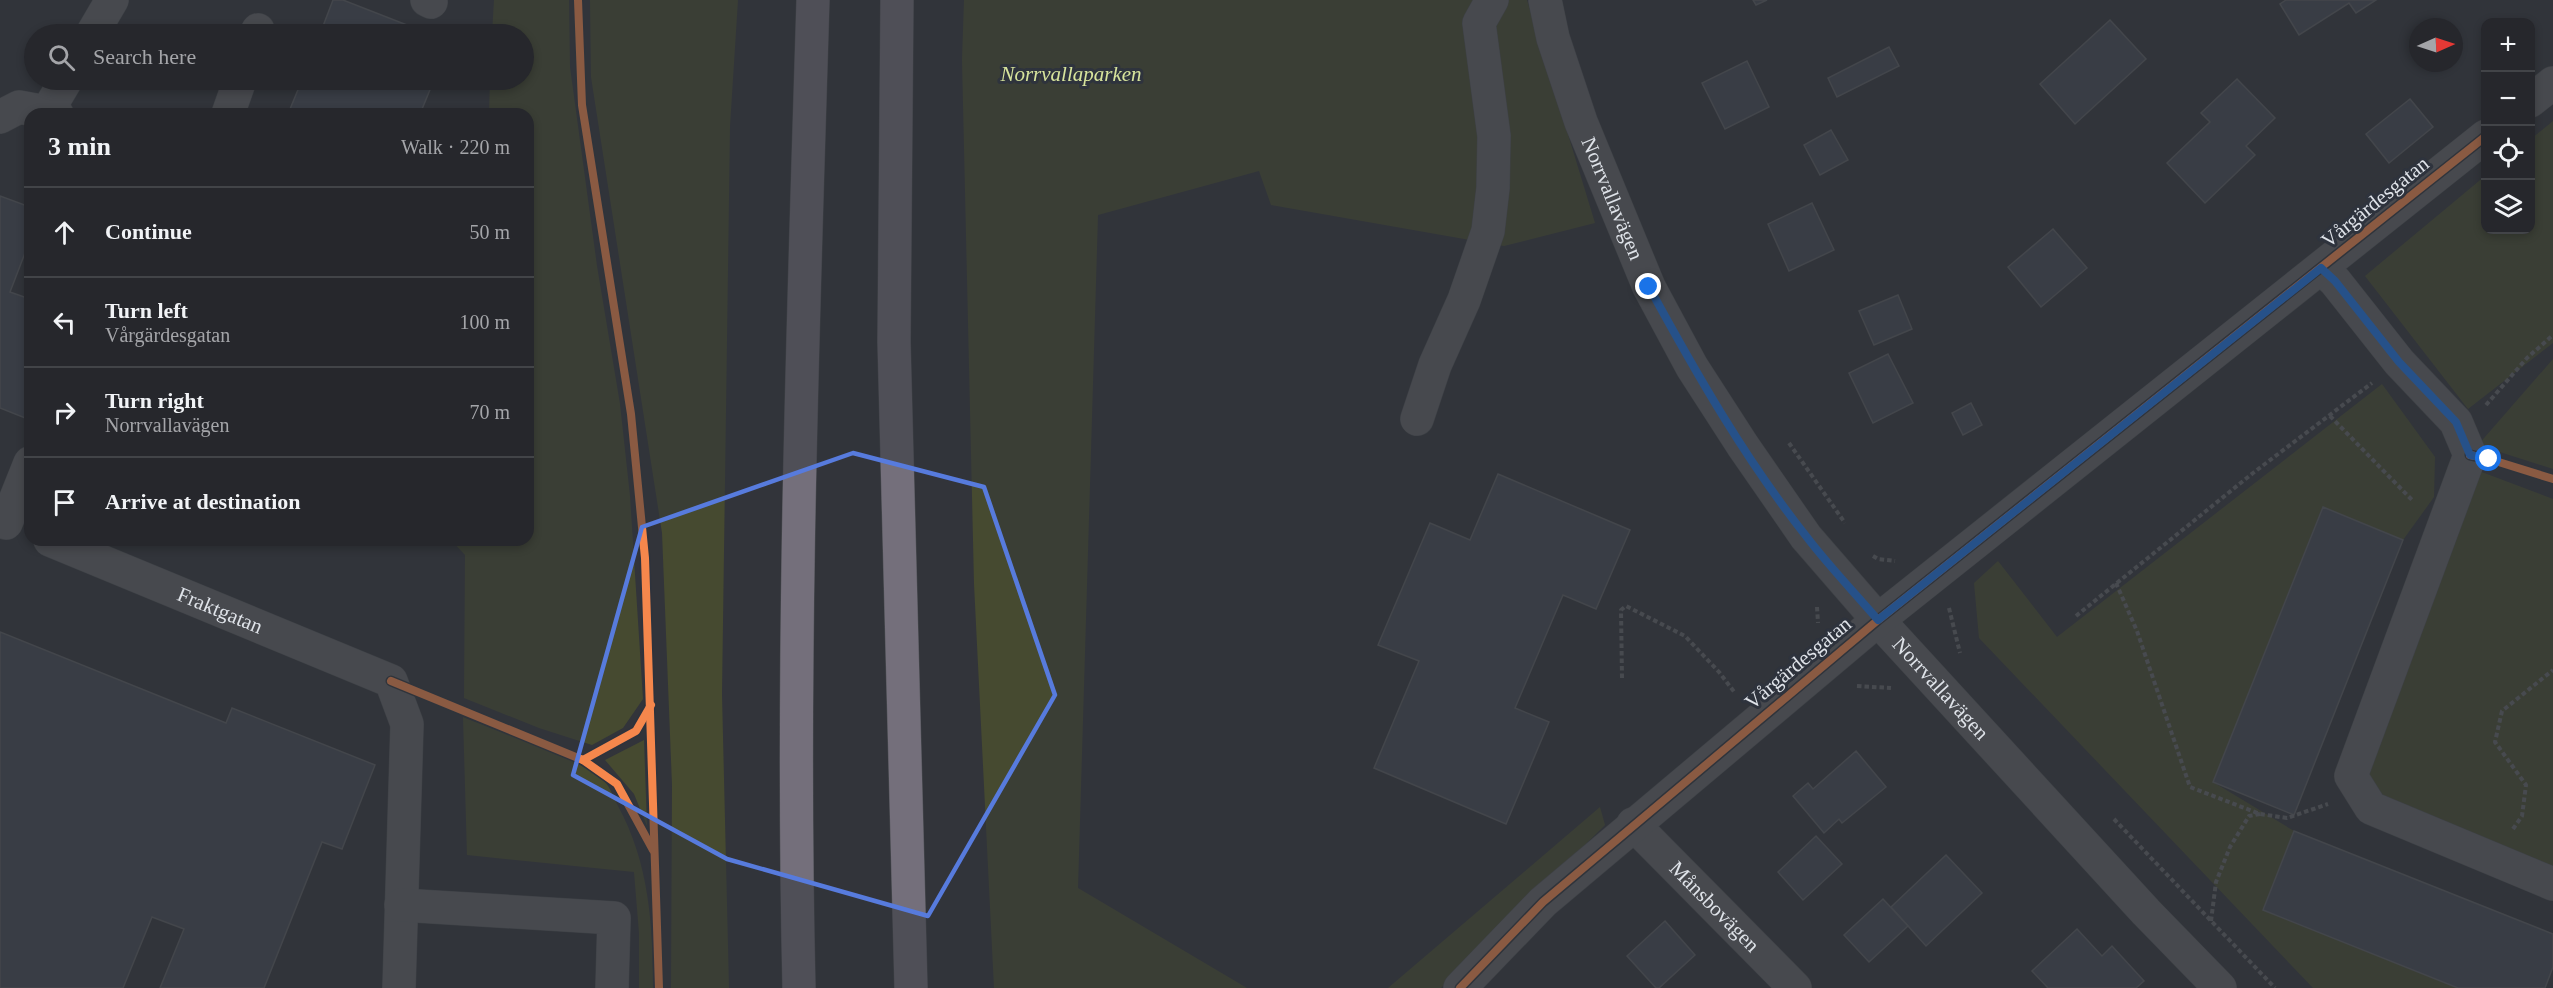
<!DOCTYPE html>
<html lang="en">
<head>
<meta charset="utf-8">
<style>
	:root { --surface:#26272c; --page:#323338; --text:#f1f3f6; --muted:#a4a5a9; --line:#424448 }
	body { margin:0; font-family:"Times New Roman",serif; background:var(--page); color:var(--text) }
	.controls { position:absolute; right:18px; top:18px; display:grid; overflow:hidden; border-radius:12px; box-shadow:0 3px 9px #0003 }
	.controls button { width:54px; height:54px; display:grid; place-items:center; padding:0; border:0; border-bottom:2px solid var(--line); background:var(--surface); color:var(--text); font:30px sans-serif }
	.compass { position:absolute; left:2409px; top:18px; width:54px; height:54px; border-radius:50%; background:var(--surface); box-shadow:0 3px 9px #0003; rotate:87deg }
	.stop { position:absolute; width:18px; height:18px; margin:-14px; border:4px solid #1a73e8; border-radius:50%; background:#fff }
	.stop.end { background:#1a73e8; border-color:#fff; box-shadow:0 2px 6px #0008 }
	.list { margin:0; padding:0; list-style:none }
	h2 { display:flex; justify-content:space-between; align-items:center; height:78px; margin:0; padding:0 24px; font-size:26px }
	h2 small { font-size:20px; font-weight:400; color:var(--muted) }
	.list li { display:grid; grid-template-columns:39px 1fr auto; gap:18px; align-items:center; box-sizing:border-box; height:90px; padding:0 24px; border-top:2px solid var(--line) }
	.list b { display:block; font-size:22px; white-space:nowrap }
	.list p { margin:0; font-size:20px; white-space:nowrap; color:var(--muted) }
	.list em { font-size:20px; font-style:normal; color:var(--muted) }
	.icon { flex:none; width:33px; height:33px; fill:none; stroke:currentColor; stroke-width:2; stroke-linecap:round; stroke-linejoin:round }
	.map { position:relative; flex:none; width:2553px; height:988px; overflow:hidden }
	.search { position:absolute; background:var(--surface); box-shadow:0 3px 9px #0003; left:24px; top:24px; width:510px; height:66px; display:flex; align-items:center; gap:15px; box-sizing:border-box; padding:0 21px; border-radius:33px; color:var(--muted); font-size:22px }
	.panel { position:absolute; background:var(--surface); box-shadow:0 3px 9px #0003; left:24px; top:108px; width:510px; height:438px; border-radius:18px }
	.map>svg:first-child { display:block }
	.green { fill:#464a30 }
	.building { fill:#444852; stroke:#595b60; stroke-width:1.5 }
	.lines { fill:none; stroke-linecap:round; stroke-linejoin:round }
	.minor-casing { stroke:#4e5055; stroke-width:34 }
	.highway-casing { stroke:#4e5055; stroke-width:34 }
	.path { stroke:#636469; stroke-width:4; stroke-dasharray:4.5 3; stroke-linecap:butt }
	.minor { stroke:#626367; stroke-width:33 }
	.highway { stroke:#746f7b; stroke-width:33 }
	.cycleway-casing { stroke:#2e333d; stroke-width:11 }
	.cycleway { stroke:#f5874c; stroke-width:8 }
	.route { stroke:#1a73e8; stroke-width:8 }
	.marked { fill:none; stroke:#577bdd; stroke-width:4.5; stroke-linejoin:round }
	.labels { text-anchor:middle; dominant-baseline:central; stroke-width:6; stroke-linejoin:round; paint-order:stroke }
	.park-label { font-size:21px; font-style:italic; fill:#d7e49c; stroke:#2e333d }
	.street-label { font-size:21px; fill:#dfe3e9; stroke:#2e333d }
</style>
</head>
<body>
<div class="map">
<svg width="2553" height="988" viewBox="0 0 2553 988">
	<rect width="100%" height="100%" fill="#32343a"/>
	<!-- green -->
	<g class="green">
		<polygon points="494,0 569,0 570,67 597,266 620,404 630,496 643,699 623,728 592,745 539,728 464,698 465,555 451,540 528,540 528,114 489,114 490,80 524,80 524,34 492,34"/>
		<polygon points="590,0 738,0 730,126 722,694 729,988 671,988 672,785 662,533 591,77"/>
		<polygon points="964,0 1527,0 1595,223 1504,246 1271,205 1259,171 1098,215 1078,888 1247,988 994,988 974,584 962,60"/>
		<polygon points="2553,121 2553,343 2468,409 2365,276 2485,176 2486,230 2530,230 2531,139"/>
		<polygon points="2553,359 2553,469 2478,445"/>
		<polygon points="2382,384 2435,457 2434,497 2403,540 2322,508 2213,782 2294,831 2263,910 2458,988 2313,988 1979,638 1974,583 1998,561 2057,637"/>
		<polygon points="2479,471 2553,499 2553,884 2375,803 2358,776"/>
		<path d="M463,717C498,732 580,757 605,782C610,787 614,798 618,806C649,863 653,924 653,988H639V933L634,872L467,855Z"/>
		<polygon points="644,740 647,826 634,794 605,760"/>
		<polygon points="1600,807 1605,825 1441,988 1388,988"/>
	</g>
	<!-- building -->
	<g class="building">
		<polygon points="333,0 343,0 430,34 320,34"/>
		<polygon points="1753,0 1767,0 1756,5"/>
		<polygon points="2286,0 2376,0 2356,13 2349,3 2299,35 2280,4"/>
		<polygon points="2110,20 2146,59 2075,124 2040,84"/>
		<polygon points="1889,47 1899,66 1837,97 1828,78"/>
		<polygon points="1747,61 1769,107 1725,129 1702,83"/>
		<polygon points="2237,79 2275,118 2246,146 2255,155 2205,203 2167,163 2210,122 2201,113"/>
		<polygon points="302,80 434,80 420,114 288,114"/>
		<polygon points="2410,99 2433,127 2389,163 2366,134"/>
		<polygon points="1831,130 1848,160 1820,175 1804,145"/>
		<polygon points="0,196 30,207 30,240 10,292 30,299 30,420 0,408"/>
		<polygon points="1812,203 1834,250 1789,271 1768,224"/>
		<polygon points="2053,229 2087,268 2041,307 2008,267"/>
		<polygon points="1898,295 1912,329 1874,345 1859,311"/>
		<polygon points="1888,354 1913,403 1873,423 1849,373"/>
		<polygon points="1971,403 1982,425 1963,435 1952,413"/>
		<polygon points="1498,474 1630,530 1596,609 1563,595 1515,708 1549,722 1506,824 1374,768 1419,661 1378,645 1430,523 1470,540"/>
		<polygon points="2323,507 2403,540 2294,815 2213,782"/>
		<polygon points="0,632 226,723 232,708 375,765 342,849 322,842 264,988 160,988 184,929 152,917 123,988 0,988"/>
		<polygon points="1856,751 1886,787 1842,823 1839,819 1824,833 1793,796 1808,783 1813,789"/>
		<polygon points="2294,831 2553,934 2553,967 2545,988 2458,988 2263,910"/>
		<polygon points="1816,836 1842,864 1803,900 1778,872"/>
		<polygon points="1946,855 1982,893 1926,946 1891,907"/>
		<polygon points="1883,899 1908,926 1869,962 1844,935"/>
		<polygon points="1665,921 1695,955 1659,988 1656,988 1627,956"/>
		<polygon points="2077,929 2102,956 2112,946 2144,981 2136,988 2048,988 2032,971"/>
	</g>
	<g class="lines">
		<!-- minor casing -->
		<g class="minor-casing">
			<g id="minor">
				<polyline points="427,0 431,2"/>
				<path id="s1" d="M1545,0L1553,38L1581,122L1649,287L1692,367L1743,446L1806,537L1878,620L2146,912L2220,988"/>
				<polyline points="92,34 112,0"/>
				<polyline points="256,34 258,30"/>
				<polyline points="2530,101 2553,83"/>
				<polyline points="47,112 66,80"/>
				<polyline points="228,114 240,80"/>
				<polyline points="0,117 19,107 57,114"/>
				<polyline points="2321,268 2335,281 2399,362 2456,422 2470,455 2351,776 2371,808 2553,884"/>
				<polyline points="1417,419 1435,365 1464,300 1488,231 1493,188 1494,136 1479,23 1492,0"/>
				<polyline points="6,523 30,463"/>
				<path id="s2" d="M50,540L391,681L407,724L399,988"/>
				<path id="s3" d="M1633,824L1795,988"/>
				<polyline points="401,905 614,918 612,988"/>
				<polyline points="1460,988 1543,902 1878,620 2486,136"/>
			</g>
		</g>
		<!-- highway casing -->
		<g class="highway-casing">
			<g id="highway">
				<polyline points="897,0 894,342 911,988"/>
				<path d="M799,988C791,659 803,329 813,0"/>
			</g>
		</g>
		<!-- path -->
		<g class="path">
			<polyline points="2486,405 2527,358 2553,335"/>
			<polyline points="2330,416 2413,501"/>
			<polyline points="1789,443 1845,523"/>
			<polyline points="1873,556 1878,559 1895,561"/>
			<polyline points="2116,583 2137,631 2190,787 2260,814 2287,818 2328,804"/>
			<polyline points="1817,607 1818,623"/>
			<polyline points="1949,608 1960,653"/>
			<polyline points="2076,616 2253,473 2372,383"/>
			<polyline points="1622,678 1621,610 1626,606 1685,636 1719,672 1735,693"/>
			<polyline points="1857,686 1891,688"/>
			<polyline points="2114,819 2275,988"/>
			<polyline points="2513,829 2522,816 2526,785 2495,742 2502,711 2553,670"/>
			<polyline points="2211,921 2216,882 2230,847 2249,816 2260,814"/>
		</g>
		<!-- minor -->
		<use href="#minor" class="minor"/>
		<!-- highway -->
		<use href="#highway" class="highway"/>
		<!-- cycleway casing -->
		<g class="cycleway-casing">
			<g id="cycleway">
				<polyline points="578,0 582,105 631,414 645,558 659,988"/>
				<polyline points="2470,455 2489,459 2553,479"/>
				<polyline points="391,681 583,760 636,731 651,705"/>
				<polyline points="583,760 617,784 653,850"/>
				<polyline points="1460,988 1543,902 1878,620 2486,136"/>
			</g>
		</g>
		<!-- cycleway -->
		<use href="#cycleway" class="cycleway"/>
	</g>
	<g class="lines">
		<!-- route -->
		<path class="route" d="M1649,287C1696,373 1745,459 1806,536C1828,565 1854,592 1878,620L2321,268L2335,281L2399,362L2456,422L2470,455L2489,459"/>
	</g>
	<!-- marked area -->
	<path d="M0 0H2553V988H0ZM853,453L984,487L1055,695L928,916L727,859L573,775L642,527Z" fill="#32343a" fill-opacity=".55" fill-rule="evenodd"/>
	<path class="marked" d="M853,453L984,487L1055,695L928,916L727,859L573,775L642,527Z"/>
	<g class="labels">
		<!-- park labels -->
		<g class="park-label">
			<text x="1071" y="74">Norrvallaparken</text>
		</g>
		<!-- street labels -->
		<g class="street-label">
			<text stroke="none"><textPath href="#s1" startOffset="210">Norrvallavägen</textPath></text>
			<text transform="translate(2375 202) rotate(-39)">Vårgärdesgatan</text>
			<text stroke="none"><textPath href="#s2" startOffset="184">Fraktgatan</textPath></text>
			<text transform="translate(1798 663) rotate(-40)">Vårgärdesgatan</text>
			<text stroke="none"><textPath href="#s1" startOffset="804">Norrvallavägen</textPath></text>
			<text stroke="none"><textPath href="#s3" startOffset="116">Månsbovägen</textPath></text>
		</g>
	</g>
</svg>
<div class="controls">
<button>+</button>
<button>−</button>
<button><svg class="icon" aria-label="locate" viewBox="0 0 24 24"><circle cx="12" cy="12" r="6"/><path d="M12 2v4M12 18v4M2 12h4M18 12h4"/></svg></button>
<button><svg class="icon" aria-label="layers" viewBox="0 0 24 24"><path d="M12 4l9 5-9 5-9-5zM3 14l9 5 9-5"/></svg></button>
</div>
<svg class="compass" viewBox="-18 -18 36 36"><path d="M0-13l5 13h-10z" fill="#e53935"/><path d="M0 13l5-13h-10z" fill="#a4a5a9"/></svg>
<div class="stop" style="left:2489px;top:459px"></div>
<div class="stop end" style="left:1649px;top:287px"></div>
<div class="search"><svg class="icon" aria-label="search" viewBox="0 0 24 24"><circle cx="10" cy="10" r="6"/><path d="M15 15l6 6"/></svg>Search here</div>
<section class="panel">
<h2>3 min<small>Walk · 220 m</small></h2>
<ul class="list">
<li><svg class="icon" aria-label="ahead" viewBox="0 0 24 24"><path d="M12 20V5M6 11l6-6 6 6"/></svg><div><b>Continue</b></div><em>50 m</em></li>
<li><svg class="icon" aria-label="left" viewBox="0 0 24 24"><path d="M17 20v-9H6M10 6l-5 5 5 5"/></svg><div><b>Turn left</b><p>Vårgärdesgatan</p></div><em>100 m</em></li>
<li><svg class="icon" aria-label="right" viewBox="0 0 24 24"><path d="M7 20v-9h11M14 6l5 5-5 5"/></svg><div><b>Turn right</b><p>Norrvallavägen</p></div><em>70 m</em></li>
<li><svg class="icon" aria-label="arrive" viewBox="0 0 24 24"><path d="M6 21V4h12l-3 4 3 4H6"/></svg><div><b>Arrive at destination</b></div></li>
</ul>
</section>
</div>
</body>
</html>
